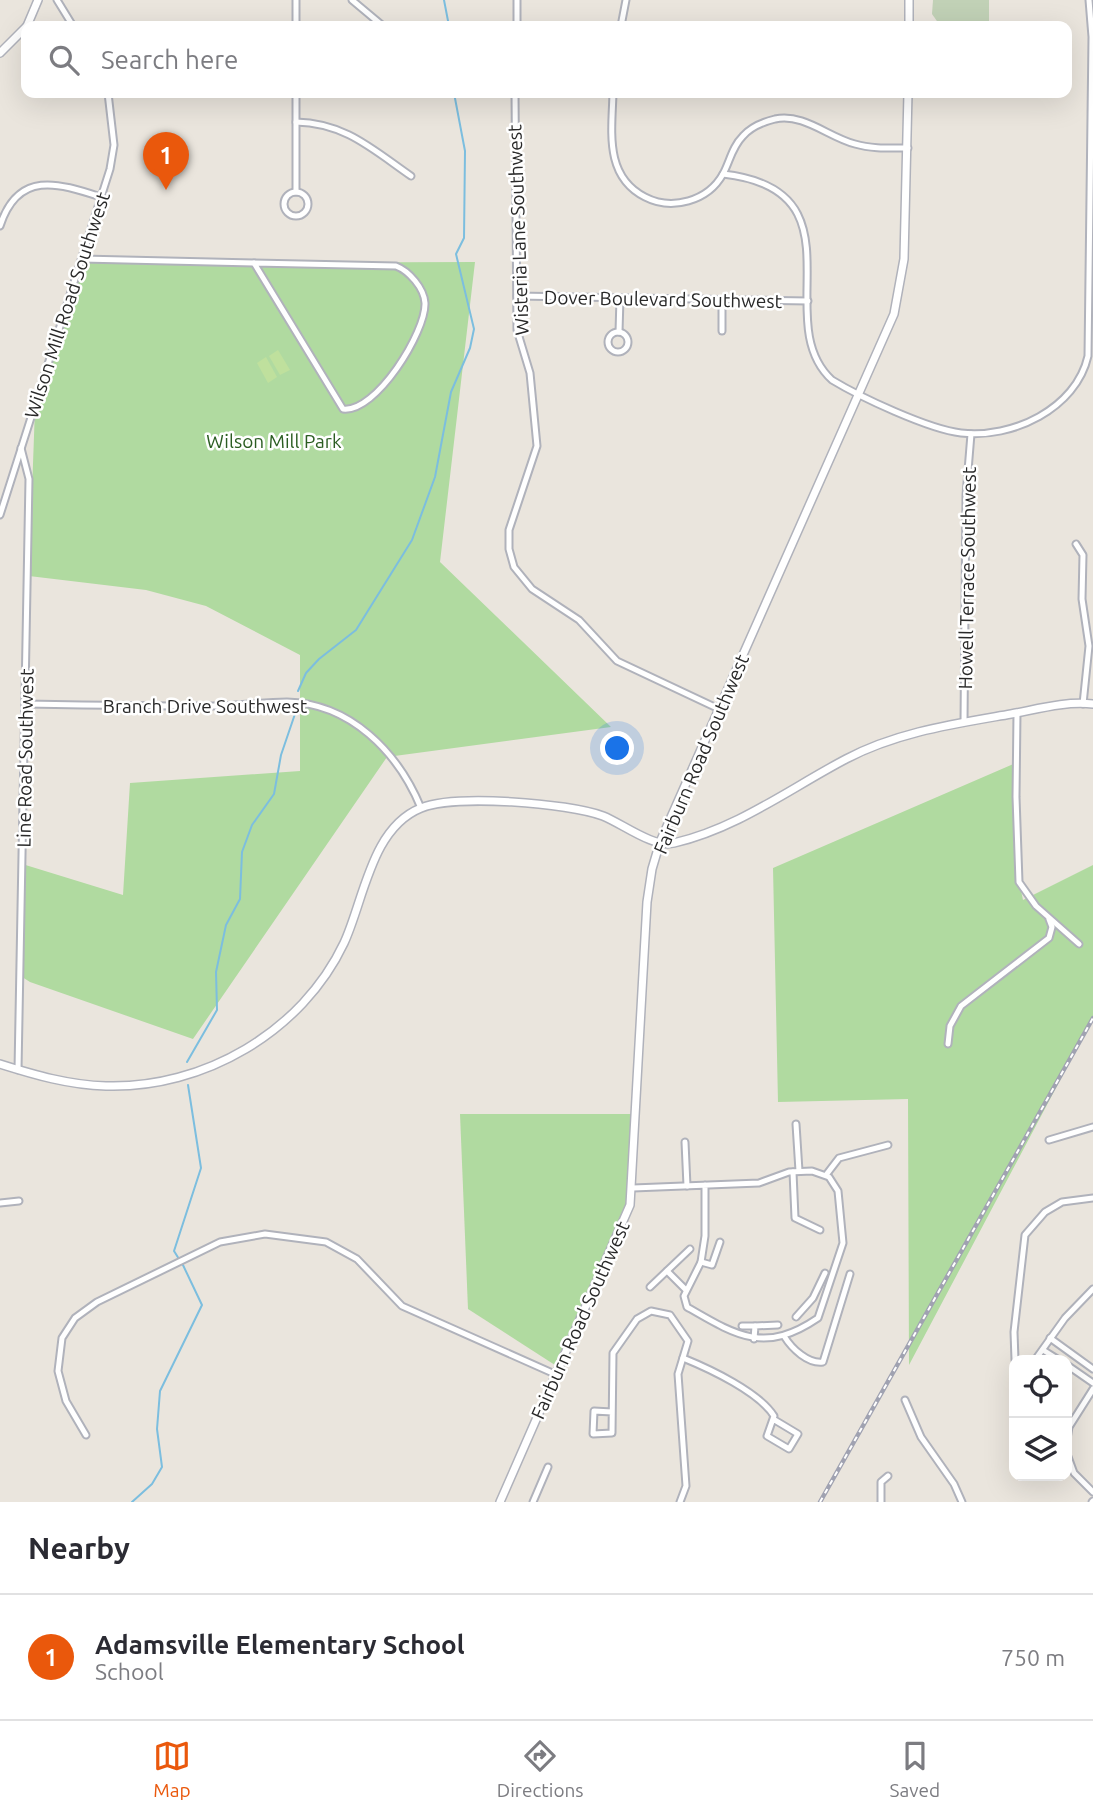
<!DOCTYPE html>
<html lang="en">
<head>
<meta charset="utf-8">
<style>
	:root { --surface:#fff; --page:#f7f7f7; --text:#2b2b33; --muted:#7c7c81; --line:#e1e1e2; --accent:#ea580c }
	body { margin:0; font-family:Ubuntu,sans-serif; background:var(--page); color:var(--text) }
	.controls { position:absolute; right:21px; bottom:21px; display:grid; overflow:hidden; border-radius:14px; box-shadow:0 7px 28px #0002 }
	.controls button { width:63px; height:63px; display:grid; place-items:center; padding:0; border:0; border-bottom:2px solid var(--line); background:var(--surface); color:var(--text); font:35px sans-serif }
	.you { position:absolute; left:618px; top:749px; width:24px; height:24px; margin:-18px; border:5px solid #fff; border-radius:50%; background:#1a73e8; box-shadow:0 0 0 10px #1a73e833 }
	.badge { display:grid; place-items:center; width:46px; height:46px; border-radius:50%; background:var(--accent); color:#fff; font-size:23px; font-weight:700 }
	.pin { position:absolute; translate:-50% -58px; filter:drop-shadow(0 2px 4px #0008) }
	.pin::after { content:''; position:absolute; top:37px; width:24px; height:21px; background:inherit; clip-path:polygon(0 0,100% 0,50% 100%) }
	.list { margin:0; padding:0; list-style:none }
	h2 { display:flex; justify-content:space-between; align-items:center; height:91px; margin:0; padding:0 28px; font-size:30px }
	h2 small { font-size:23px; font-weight:400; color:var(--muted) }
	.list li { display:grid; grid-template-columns:46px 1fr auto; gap:21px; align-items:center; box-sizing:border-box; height:126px; padding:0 28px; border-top:2px solid var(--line) }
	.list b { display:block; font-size:26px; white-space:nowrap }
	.list p { margin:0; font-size:23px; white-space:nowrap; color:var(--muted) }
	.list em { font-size:23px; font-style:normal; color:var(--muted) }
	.icon { flex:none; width:38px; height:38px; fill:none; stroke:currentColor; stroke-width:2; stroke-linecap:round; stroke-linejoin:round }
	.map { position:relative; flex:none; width:1093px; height:1502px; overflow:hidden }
	.search { position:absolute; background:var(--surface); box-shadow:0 7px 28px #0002; left:21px; right:21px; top:21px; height:77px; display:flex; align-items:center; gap:18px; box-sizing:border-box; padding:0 24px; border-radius:14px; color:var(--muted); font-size:26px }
	.sheet { height:217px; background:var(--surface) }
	nav { display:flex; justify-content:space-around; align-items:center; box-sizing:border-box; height:98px; border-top:2px solid var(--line); background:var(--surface); font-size:19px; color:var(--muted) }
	nav a { display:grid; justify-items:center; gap:4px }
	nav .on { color:var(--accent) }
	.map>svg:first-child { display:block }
	.green { fill:#b0daa0 }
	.cemetery { fill:#c1d1b6 }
	.pitch { fill:#bfe09d }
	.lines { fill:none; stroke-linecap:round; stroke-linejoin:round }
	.stream { stroke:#7cbedf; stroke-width:2 }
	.street-casing { stroke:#b0b2bb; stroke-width:9 }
	.secondary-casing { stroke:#b0b2bb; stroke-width:10 }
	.street { stroke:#fff; stroke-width:5 }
	.secondary { stroke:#fff; stroke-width:7 }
	.rail-casing { stroke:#a0a2b1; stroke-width:4.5 }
	.rail { stroke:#fff; stroke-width:2; stroke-dasharray:5; stroke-linecap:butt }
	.labels { text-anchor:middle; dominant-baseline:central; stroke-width:5; stroke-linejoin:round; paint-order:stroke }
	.street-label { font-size:19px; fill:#292929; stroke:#fff }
	.park-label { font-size:19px; fill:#2b5d22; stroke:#fff }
</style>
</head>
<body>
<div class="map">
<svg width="1093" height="1502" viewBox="0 0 1093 1502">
	<rect width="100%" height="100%" fill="#eae5dd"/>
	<!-- green -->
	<g class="green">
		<polygon points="82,256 190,263 475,262 440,562 611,727 387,757 193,1039 30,982 19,975 19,863 123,895 130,783 300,771 300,655 206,606 146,590 29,576 35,408"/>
		<polygon points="1018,762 1019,881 1023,900 1093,865 1093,1018 909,1365 908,1099 778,1102 773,868"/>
		<polygon points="460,1114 633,1114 630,1211 598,1291 558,1367 468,1309"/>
	</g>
	<!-- cemetery -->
	<polygon class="cemetery" points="933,0 989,0 989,26 939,24 932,14"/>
	<!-- pitch -->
	<g class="pitch">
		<polygon points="278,350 290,370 280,375 269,356"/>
		<polygon points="266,357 277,377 268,383 257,363"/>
	</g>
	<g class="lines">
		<!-- stream -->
		<g class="stream">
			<polyline points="444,0 449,26"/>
			<polyline points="298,691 306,673 319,659 356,630 412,540 435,477 451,392 470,348 474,329 456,254 464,238 465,151 454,93"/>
			<polyline points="187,1062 217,1010 216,972 226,925 240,899 242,852 252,825 274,794 281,755 296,711"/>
			<polyline points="179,1259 174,1251 201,1168 188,1085"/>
			<polyline points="132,1502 152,1484 162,1467 157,1429 160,1391 202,1305 182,1263"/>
		</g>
		<!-- street casing -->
		<g class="street-casing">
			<g id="street">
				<polyline points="57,0 73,26"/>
				<polyline points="352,0 383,26"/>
				<polyline points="296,26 296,0"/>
				<polyline points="517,26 517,0"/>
				<polyline points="621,26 626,0"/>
				<polyline points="515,93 517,330 530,373 537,446 509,530 509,549 514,567 532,589 579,620 617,661 719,709"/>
				<path d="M613,93C612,131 604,176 645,197C672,211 708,201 723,174C730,161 732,147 743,136C751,127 763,122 775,119C804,113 828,137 855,144C872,149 890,148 908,148"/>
				<path d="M296,122C345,123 372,149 411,176"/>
				<path d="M723,174C867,190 767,321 832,380C860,397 928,429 961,433C1012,439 1076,409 1088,356L1092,37L1089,0"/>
				<polyline points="296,192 296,93"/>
				<circle cx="296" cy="204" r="12"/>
				<path d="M0,226C18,170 58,183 101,197"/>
				<polyline points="82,259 254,263"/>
				<path d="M254,263L396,266C409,271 424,288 425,303C426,332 376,413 343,409Z"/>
				<polyline points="517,296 808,301"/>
				<polyline points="722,331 722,300"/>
				<polyline points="619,332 620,298"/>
				<circle cx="618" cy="342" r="10"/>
				<polyline points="0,515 110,169 114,145 108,93"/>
				<polyline points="1076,544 1083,555 1082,599 1089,646 1083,704"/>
				<path d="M26,704C86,705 146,706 207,706C233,707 260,702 287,702C350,703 398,752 421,808"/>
				<polyline points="1017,713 1016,797 1019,882 1036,906 1079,944"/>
				<polyline points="964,722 966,495 971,434"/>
				<polyline points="948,1044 950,1026 961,1006 1049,938 1052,927 1049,919"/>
				<polyline points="18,1070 29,479 21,448"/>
				<polyline points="796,1124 799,1171"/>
				<polyline points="1049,1140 1093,1127"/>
				<polyline points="685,1142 687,1186"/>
				<polyline points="793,1172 795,1218 820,1230"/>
				<polyline points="826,1175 839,1158 888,1145"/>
				<path d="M633,1188L759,1183L789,1172L812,1171L829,1177L838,1191L843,1243L818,1318C765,1354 737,1336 687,1307L684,1296L701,1262L705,1236V1185"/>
				<polyline points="0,1203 19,1201"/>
				<polyline points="701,1262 712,1265 720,1242"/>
				<polyline points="667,1271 686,1290"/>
				<polyline points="650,1287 690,1249"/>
				<polyline points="796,1317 813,1298 825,1273"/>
				<polyline points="742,1326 755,1326"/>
				<path d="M784,1336C792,1349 808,1364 823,1362L850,1274"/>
				<polyline points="1050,1338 1093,1369"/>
				<polyline points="754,1339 755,1326 778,1325"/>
				<polyline points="1043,1350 1059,1360"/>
				<path d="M683,1358C710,1369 759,1392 774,1416L767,1436L789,1449L798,1434L773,1419"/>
				<polyline points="1015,1360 1014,1332 1025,1235 1045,1212 1062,1202 1093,1198"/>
				<polyline points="1035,1360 1065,1318 1093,1289"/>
				<polyline points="1067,1365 1093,1383"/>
				<polyline points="905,1400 921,1437 954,1484 962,1502"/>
				<polyline points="612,1412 594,1411 593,1434 612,1433 613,1353 637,1319 651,1311 670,1315 688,1341 678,1374 686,1486 680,1502"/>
				<polyline points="86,1435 66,1401 58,1371 62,1338 75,1318 97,1302 220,1242 265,1234 326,1242 357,1259 402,1306 557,1375"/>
				<polyline points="1067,1439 1069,1427 1093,1389"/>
				<polyline points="1067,1454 1074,1473 1093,1492"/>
				<polyline points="533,1502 548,1467"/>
				<polyline points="881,1502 881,1482 888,1476"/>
				<polyline points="1092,1502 1093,1501"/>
			</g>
		</g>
		<!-- secondary casing -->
		<g class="secondary-casing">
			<g id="secondary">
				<polyline points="27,26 38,0"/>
				<polyline points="909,26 909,0"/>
				<polyline points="0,53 26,27"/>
				<path d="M0,1064C35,1075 69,1085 106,1086C203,1089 302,1032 344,943C364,900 371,828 421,808C455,794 568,803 603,816C623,824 653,848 674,843C738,828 789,789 846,759C897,732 954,724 1011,714C1038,709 1065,701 1093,704"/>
				<polyline points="500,1502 630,1205 647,902 652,869 660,842 894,314 904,259 908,93"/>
			</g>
		</g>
		<!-- street -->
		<use href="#street" class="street"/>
		<!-- secondary -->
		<use href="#secondary" class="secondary"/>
		<!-- rail casing -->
		<g class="rail-casing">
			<polyline id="rail" points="820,1502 1093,1018"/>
		</g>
		<!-- rail -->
		<use href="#rail" class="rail"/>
	</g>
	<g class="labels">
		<!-- street labels -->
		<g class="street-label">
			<text transform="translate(518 230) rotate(-92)">Wisteria Lane Southwest</text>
			<text transform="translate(663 299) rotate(1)">Dover Boulevard Southwest</text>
			<text transform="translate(67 305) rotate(-72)">Wilson Mill Road Southwest</text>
			<text transform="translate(967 578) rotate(-89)">Howell Terrace Southwest</text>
			<text x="205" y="706">Branch Drive Southwest</text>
			<text transform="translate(701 754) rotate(-67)">Fairburn Road Southwest</text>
			<text transform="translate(25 758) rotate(-89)">Line Road Southwest</text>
			<text transform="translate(580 1320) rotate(-66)">Fairburn Road Southwest</text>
		</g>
		<!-- park labels -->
		<g class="park-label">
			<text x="274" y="441">Wilson Mill Park</text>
		</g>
	</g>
</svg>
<div class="controls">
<button><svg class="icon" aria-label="locate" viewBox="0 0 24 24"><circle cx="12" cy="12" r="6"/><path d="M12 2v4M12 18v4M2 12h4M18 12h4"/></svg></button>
<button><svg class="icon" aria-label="layers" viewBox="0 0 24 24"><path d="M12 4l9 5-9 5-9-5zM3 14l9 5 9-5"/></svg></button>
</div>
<div class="you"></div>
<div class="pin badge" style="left:166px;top:190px">1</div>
<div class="search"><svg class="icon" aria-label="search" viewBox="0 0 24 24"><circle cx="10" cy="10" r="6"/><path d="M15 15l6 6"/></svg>Search here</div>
</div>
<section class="sheet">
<h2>Nearby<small></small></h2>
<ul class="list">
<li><span class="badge">1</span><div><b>Adamsville Elementary School</b><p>School</p></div><em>750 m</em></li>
</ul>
</section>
<nav>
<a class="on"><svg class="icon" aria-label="map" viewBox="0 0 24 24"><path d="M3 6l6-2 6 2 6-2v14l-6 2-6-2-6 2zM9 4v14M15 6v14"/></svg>Map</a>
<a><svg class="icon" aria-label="directions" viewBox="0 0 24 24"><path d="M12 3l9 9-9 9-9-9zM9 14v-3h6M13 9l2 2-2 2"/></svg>Directions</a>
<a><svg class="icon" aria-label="saved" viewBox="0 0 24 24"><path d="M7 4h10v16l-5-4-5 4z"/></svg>Saved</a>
</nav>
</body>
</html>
